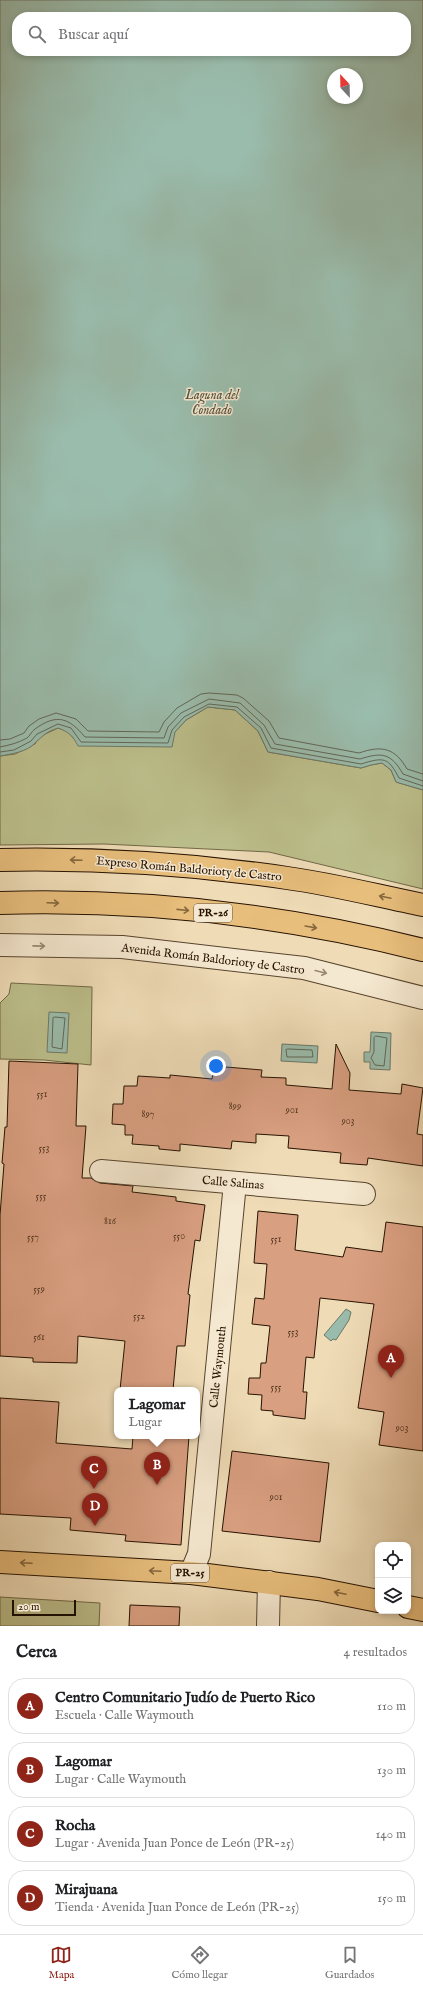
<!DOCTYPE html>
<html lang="es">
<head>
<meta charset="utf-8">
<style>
	:root { --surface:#fff; --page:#f6f6f6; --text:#202124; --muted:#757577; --line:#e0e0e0; --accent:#8f2418 }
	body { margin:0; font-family:"IM FELL English",serif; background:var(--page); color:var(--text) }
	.controls { position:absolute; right:12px; bottom:12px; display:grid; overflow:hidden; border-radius:8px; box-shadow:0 2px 6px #0003 }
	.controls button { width:36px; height:36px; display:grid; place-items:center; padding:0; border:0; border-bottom:1px solid var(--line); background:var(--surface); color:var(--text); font:20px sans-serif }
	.compass { position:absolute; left:327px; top:68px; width:36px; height:36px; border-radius:50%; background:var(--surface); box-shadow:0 2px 6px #0003; rotate:338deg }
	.scale { position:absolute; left:12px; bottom:10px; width:64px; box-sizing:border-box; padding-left:4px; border:2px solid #261200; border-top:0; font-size:11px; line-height:14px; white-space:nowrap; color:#261200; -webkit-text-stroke:3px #f5e8d0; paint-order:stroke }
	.you { position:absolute; left:216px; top:1066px; width:14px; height:14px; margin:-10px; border:3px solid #fff; border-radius:50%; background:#1a73e8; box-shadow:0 0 0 6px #1a73e833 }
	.badge { display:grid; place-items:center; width:26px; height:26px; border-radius:50%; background:var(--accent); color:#fff; font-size:13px; font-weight:700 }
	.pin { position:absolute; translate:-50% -33px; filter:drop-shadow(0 1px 2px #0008) }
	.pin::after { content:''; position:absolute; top:21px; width:14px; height:12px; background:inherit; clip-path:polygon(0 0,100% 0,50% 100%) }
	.popup { position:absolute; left:114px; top:1387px; width:86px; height:52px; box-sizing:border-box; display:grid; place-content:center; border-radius:8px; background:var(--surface); filter:drop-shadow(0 1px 3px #0005); font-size:13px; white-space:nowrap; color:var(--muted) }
	.popup b { font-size:15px; color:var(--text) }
	.popup::after { content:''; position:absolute; left:50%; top:100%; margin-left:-8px; border:8px solid transparent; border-top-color:var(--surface) }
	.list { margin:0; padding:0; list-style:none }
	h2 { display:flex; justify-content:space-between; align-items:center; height:52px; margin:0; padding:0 16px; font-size:17px }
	h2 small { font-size:13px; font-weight:400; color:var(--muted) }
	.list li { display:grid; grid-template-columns:26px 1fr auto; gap:12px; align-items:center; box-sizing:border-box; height:56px; margin:0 8px 8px; padding:0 8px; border:1px solid var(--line); border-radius:16px }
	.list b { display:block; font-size:15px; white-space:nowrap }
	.list p { margin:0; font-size:13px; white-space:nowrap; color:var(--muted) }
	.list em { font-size:13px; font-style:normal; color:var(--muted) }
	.icon { flex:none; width:22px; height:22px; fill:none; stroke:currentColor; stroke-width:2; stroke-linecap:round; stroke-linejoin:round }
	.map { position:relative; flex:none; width:423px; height:1626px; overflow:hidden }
	.search { position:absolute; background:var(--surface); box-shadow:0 2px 6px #0003; left:12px; right:12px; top:12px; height:44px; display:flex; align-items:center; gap:10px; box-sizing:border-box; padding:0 14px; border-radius:16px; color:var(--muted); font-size:15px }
	.sheet { height:308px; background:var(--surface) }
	nav { display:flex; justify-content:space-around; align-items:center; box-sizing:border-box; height:56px; border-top:1px solid var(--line); background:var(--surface); font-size:11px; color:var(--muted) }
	nav a { display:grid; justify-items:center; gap:2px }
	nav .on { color:var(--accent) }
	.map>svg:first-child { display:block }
	.green { fill:#bcbf8c; stroke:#716846 }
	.water { fill:#9abcac; stroke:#6c7867; fill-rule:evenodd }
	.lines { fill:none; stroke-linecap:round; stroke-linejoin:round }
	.shore { stroke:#606756; stroke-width:1 }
	.building { fill:#d99f81; stroke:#261200 }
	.street-casing { stroke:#58442e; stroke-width:24 }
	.primary-casing { stroke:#261200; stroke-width:24 }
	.highway-casing { stroke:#261200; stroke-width:24 }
	.street { stroke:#f5e8d0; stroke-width:22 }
	.primary { stroke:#e8be7c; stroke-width:22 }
	.highway { stroke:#e8be7c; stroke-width:22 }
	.oneway { stroke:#87683e }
	.oneway2 { stroke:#988872 }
	.labels { text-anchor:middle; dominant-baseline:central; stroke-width:3; stroke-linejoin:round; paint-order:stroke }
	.number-label { font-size:10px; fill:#533520 }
	.shield { fill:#f5e8d0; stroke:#64523e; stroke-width:1 }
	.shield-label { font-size:11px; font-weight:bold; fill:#261200 }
	.street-label { font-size:12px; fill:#261200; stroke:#f5e8d0 }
	.water-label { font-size:13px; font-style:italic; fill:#4f4e3c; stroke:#f5e8d0 }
</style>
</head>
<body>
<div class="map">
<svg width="423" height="1626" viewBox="0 0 423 1626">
	<rect width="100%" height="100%" fill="#efdcb7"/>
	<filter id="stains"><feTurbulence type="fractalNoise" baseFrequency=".005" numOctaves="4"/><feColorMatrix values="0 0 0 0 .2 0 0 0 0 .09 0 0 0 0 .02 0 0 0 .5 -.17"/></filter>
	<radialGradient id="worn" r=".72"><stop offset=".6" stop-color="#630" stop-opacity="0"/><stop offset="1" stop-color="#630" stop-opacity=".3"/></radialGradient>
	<!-- green -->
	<g class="green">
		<polygon points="208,707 235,710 258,731 268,752 361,768 371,765 382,763 391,770 396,782 423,790 423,889 269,852 104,844 0,845 0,756 15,754 35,744 39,737 58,728 68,731 74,739 175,732 186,720"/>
		<polygon points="11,983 92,987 91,1065 44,1060 0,1059 0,1003 9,994"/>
		<polygon points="0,1597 100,1603 99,1626 0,1626"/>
	</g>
	<!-- water -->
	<g class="water">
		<path d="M0,0H423V790L396,782L391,770L382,763L371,765L361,768L268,752L258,731L235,710L208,707L186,720L175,732L172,747L78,746C73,736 69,732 58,728C46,732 44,735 35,743C27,752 11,754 0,756ZM17,17H406V51H17ZM333,74H357V98H333Z"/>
		<polygon points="49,1012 69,1013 67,1053 47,1052"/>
		<polygon points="371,1032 391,1033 390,1070 370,1069 370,1062 364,1062 364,1052 370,1052"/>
		<polygon points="282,1044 318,1046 317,1063 281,1061"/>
		<polygon points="346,1309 351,1312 349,1320 336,1340 333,1339 331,1341 324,1335"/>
	</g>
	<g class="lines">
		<!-- shore -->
		<g class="shore">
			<path d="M0,740L10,739L24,733L29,726L39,719L56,713L76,719L88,731L159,732L164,722L177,708L201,694L209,693L237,695L243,698L269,721L279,738L359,753C382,745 395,748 407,769L423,774"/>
			<path d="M0,747C10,745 18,743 27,738C30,736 31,732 35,729C57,713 69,718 85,737L164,738L168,727L181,713L209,699L240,703L264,725L275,744L360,759C382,752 391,753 403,774L423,781"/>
			<path d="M0,752L14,750L31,741L37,734L58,724L71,728L81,742L168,743L172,730L184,717L209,704L237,707L261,728L271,748L361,764C384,757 388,757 399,778L423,786"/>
			<polygon points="55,1017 65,1018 62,1049 52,1047 53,1018"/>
			<polygon points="376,1036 387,1038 384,1066 375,1065 371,1058 374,1052 374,1038"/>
			<polygon points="288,1049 312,1050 313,1057 287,1057 286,1050"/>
		</g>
	</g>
	<!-- building -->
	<g class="building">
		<polygon points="336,1044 350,1073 349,1090 401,1094 402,1084 423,1088 417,1134 423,1135 423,1166 368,1158 367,1165 340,1163 341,1153 288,1148 289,1136 256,1134 256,1143 232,1141 231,1149 180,1144 180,1151 159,1149 159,1146 132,1144 133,1135 125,1135 125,1125 112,1124 113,1104 123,1104 124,1086 137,1086 138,1076 170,1078 170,1075 212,1079 214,1066 262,1070 261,1077 286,1078 286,1085 332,1089"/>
		<polygon points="9,1061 78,1064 76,1126 86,1126 82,1178 91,1178 100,1183 133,1186 132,1192 176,1197 176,1201 205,1205 200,1241 195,1240 188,1294 190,1295 185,1346 177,1346 173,1390 120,1390 125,1341 78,1336 77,1363 33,1362 33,1358 0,1356 0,1215 4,1164 2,1163 5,1127 7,1127"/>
		<polygon points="258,1211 298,1215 295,1250 343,1257 346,1247 382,1252 386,1222 423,1227 423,1451 379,1445 384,1412 358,1408 374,1304 320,1298 314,1358 306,1357 303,1392 307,1392 305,1419 273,1415 273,1411 261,1410 262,1395 248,1394 249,1378 260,1378 261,1363 266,1363 270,1326 252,1324 255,1298 264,1299 267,1264 254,1263"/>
		<polygon points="0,1398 59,1402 56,1443 132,1449 133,1436 189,1436 181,1545 125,1541 126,1535 70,1530 71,1518 0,1514"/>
		<polygon points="232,1451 329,1463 320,1542 222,1531"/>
		<polygon points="130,1605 180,1607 179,1626 129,1626"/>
	</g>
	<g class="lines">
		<!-- street casing -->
		<g class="street-casing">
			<g id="street">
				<polyline points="0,945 122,947 304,968 423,998"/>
				<polyline points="101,1171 364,1194"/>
				<polyline points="191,1573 199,1554 235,1183"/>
				<polyline points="268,1626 269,1582"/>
			</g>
		</g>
		<!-- primary casing -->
		<g class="primary-casing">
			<g id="primary">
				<polyline points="0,1562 191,1573 318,1589 378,1601"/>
				<polyline points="408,1607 423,1610"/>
			</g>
		</g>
		<!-- highway casing -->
		<g class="highway-casing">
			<g id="highway">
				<path d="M0,860C96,858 192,864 287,878C332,884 378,896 423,905"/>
				<path d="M0,903C141,899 286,915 423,950"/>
			</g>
		</g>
		<!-- street -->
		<use href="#street" class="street"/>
		<!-- primary -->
		<use href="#primary" class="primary"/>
		<!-- highway -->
		<use href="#highway" class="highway"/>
	</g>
	<!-- one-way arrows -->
	<defs><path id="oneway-shaft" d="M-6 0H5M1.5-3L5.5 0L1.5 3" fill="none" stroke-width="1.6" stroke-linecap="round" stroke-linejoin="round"/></defs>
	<g class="oneway">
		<use href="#oneway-shaft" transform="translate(76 860) rotate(-178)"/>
		<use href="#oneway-shaft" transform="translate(385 897) rotate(-168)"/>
		<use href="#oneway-shaft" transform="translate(53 903) rotate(2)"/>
		<use href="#oneway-shaft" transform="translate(183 910) rotate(6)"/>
		<use href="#oneway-shaft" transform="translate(311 927) rotate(10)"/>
		<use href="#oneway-shaft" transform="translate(26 1563) rotate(-177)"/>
		<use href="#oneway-shaft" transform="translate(155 1571) rotate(-177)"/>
		<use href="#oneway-shaft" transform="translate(340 1593) rotate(-168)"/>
	</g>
	<g class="oneway2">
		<use href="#oneway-shaft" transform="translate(39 946) rotate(1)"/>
		<use href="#oneway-shaft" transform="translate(321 972) rotate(14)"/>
	</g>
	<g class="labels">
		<!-- number labels -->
		<g class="number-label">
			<text x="42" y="1094">551</text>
			<text x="235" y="1106">899</text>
			<text x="292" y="1110">901</text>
			<text x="148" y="1114">897</text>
			<text x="348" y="1121">903</text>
			<text x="44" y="1148">553</text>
			<text x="41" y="1196">555</text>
			<text x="110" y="1221">816</text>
			<text x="179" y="1236">550</text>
			<text x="33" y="1237">557</text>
			<text x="276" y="1239">551</text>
			<text x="39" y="1289">559</text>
			<text x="139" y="1316">552</text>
			<text x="293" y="1332">553</text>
			<text x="39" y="1337">561</text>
			<text x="276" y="1387">555</text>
			<text x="402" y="1428">903</text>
			<text x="276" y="1497">901</text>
		</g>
		<!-- shield labels -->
		<g class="shield">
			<rect x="194" y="904" width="38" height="18" rx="3"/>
			<rect x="171" y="1564" width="38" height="18" rx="3"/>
		</g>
		<g class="shield-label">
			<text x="213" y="913">PR-26</text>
			<text x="190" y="1573">PR-25</text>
		</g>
		<!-- street labels -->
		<g class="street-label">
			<text transform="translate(189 869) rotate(5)">Expreso Román Baldorioty de Castro</text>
			<text transform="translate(213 959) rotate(7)">Avenida Román Baldorioty de Castro</text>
			<text transform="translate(233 1183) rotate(5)">Calle Salinas</text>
			<text transform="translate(218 1367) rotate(-84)">Calle Waymouth</text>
		</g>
		<!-- water labels -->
		<g class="water-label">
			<text x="212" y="395">Laguna del<tspan x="212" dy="15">Condado</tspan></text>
		</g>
	</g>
	<rect width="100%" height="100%" filter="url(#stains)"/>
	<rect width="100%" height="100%" fill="url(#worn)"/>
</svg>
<div class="controls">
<button><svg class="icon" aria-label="locate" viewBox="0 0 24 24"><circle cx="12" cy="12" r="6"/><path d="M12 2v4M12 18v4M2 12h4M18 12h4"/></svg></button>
<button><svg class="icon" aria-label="layers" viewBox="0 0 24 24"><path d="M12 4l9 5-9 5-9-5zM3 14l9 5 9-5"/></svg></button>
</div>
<svg class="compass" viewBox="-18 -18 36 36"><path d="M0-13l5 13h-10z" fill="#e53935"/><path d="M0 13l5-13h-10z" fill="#757577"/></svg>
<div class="scale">20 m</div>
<div class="you"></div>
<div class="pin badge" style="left:391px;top:1378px">A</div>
<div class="pin badge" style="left:157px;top:1485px">B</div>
<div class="popup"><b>Lagomar</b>Lugar</div>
<div class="pin badge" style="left:94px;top:1489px">C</div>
<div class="pin badge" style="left:95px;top:1526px">D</div>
<div class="search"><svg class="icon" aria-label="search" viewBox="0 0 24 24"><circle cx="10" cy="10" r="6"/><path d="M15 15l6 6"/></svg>Buscar aquí</div>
</div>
<section class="sheet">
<h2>Cerca<small>4 resultados</small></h2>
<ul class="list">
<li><span class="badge">A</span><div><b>Centro Comunitario Judío de Puerto Rico</b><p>Escuela · Calle Waymouth</p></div><em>110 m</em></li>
<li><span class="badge">B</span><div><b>Lagomar</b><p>Lugar · Calle Waymouth</p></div><em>130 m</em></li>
<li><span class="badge">C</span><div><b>Rocha</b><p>Lugar · Avenida Juan Ponce de León (PR-25)</p></div><em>140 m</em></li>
<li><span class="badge">D</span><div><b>Mirajuana</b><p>Tienda · Avenida Juan Ponce de León (PR-25)</p></div><em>150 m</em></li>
</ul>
</section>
<nav>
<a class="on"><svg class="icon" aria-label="map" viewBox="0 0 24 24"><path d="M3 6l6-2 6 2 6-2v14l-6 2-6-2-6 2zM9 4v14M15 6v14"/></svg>Mapa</a>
<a><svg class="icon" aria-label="directions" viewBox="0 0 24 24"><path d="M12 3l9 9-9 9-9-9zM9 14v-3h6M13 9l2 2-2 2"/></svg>Cómo llegar</a>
<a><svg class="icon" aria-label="saved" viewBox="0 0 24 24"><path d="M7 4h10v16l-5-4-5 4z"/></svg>Guardados</a>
</nav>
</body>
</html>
